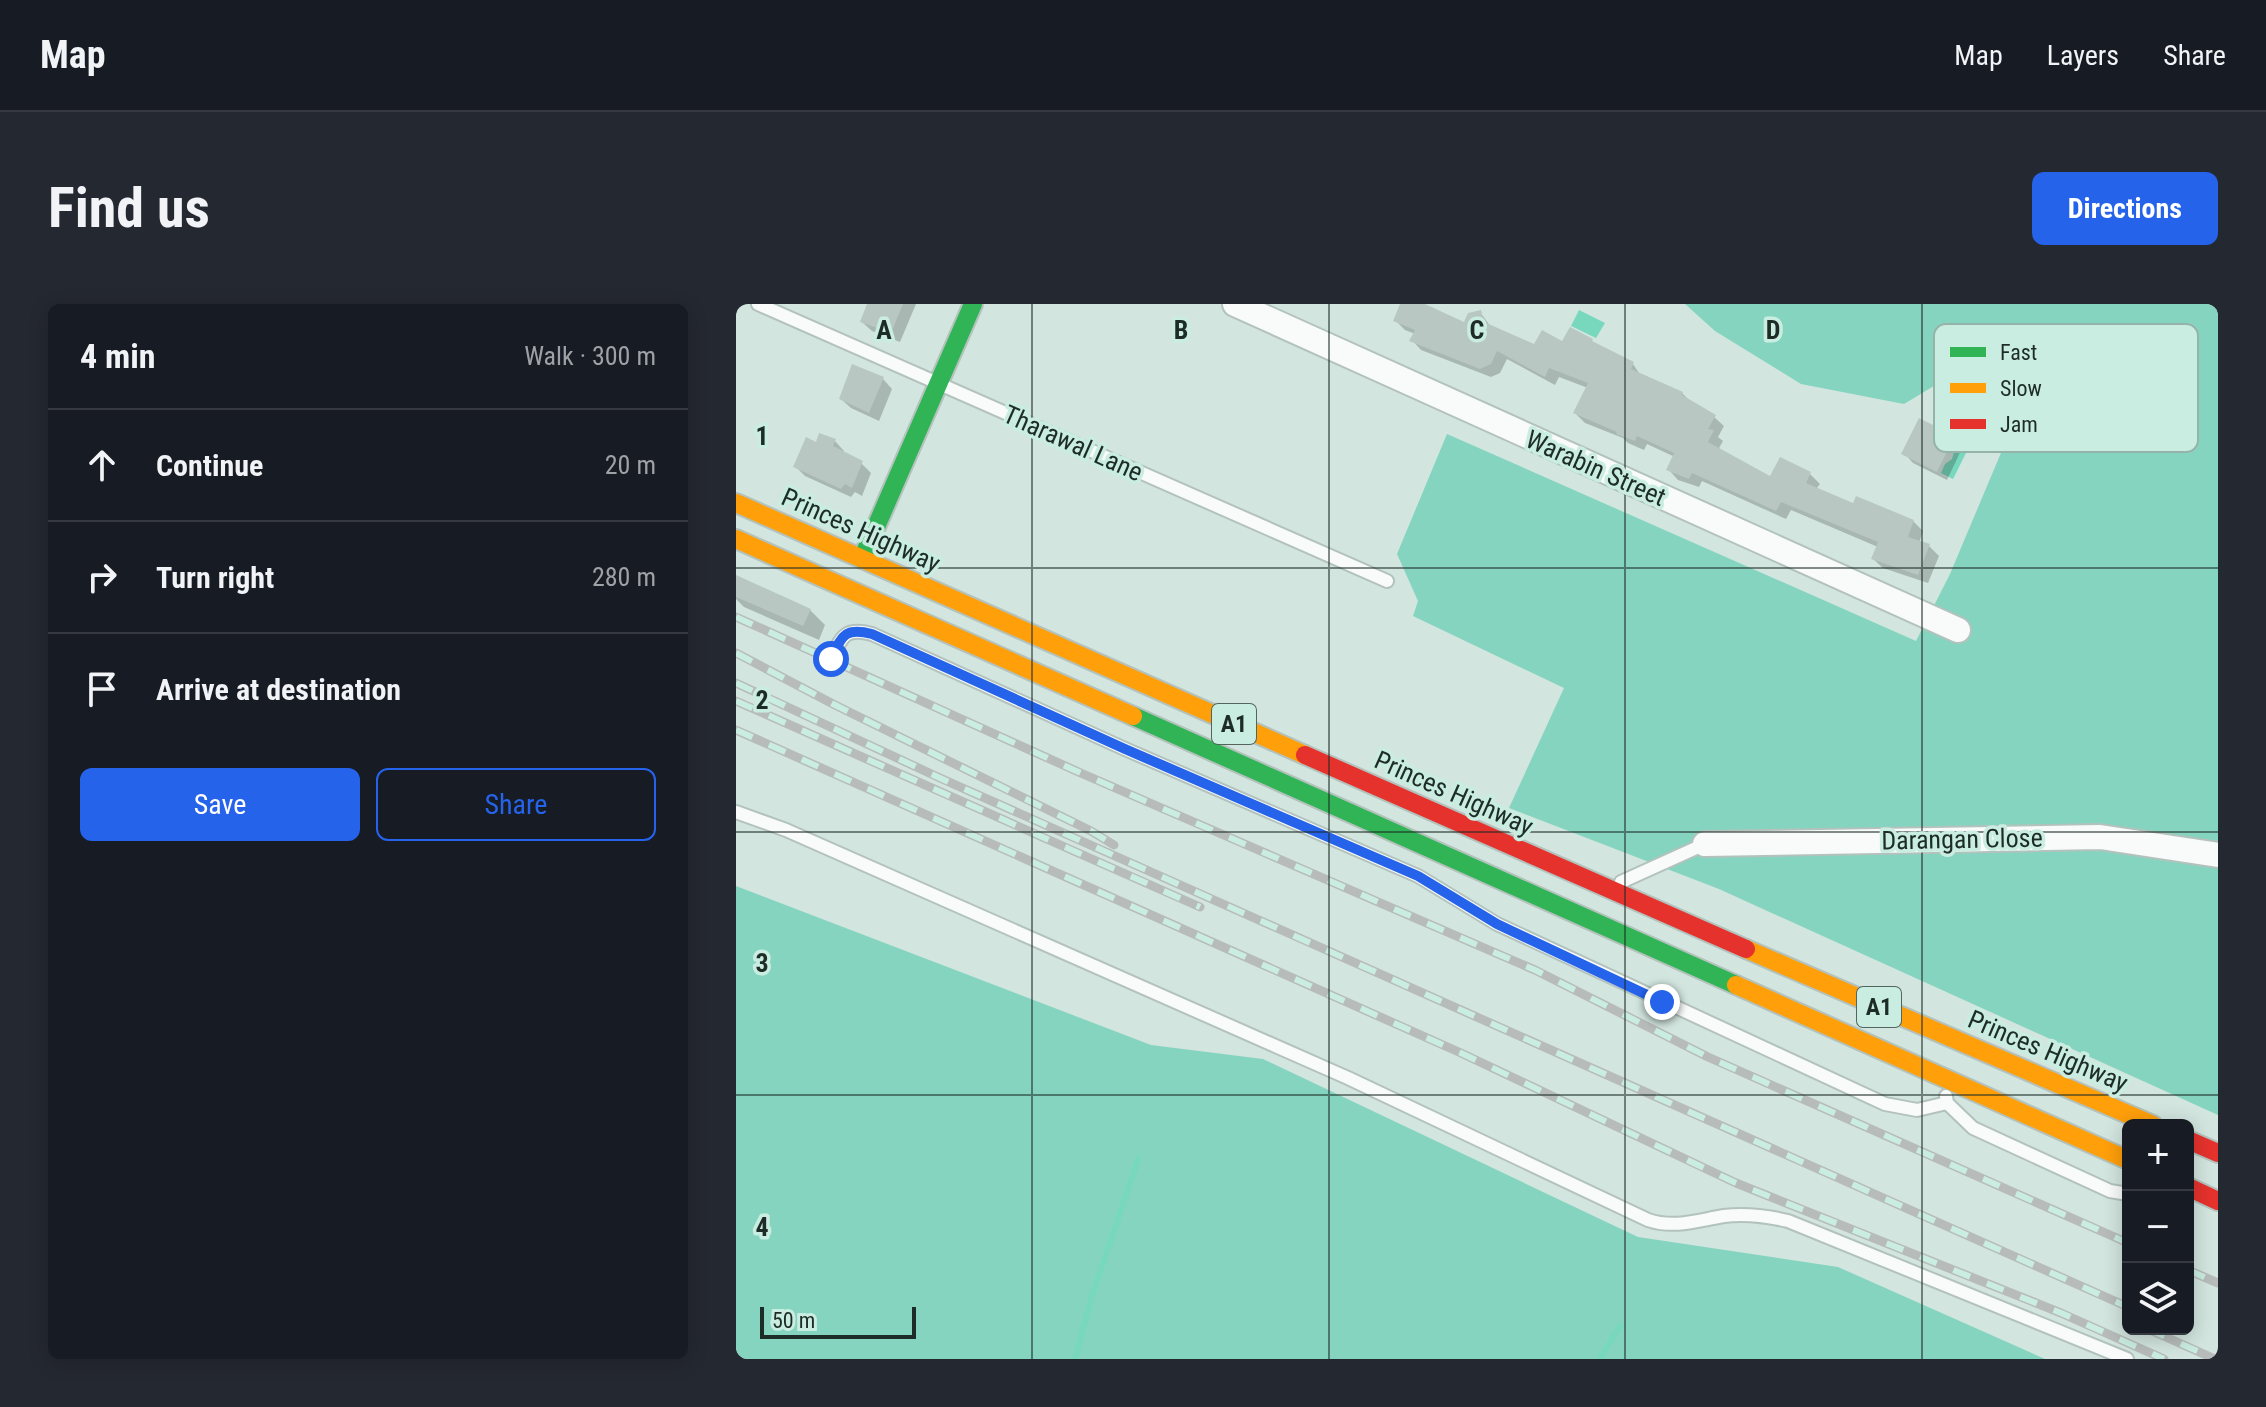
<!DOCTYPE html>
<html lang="en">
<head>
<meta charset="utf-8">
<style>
	:root { --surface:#171b24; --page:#242831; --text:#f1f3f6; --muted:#9ea1a6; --line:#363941; --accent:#2563eb }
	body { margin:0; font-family:"Roboto Condensed",sans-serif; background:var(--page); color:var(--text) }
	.controls { position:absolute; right:24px; bottom:24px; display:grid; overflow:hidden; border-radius:12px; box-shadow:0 4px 20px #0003 }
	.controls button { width:72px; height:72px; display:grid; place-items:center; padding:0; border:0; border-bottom:2px solid var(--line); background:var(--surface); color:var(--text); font:40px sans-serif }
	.scale { position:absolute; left:24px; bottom:20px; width:156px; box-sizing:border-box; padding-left:8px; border:4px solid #1e2c27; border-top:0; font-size:22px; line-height:28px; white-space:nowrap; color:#1e2c27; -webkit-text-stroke:6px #caede1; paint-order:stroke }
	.stop { position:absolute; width:24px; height:24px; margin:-18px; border:6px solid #2563eb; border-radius:50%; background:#fff }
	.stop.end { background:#2563eb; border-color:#fff; box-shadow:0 2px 8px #0008 }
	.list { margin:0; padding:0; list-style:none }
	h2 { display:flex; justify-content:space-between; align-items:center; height:104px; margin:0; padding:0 32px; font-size:34px }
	h2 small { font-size:26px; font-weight:400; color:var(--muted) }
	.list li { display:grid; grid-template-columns:52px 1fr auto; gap:24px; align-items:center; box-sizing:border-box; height:112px; padding:0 32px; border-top:2px solid var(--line) }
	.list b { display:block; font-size:30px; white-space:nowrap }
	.list em { font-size:26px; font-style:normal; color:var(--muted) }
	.actions { display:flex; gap:16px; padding:24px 32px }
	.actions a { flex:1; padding:18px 0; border:2px solid var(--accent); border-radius:12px; text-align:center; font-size:28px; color:var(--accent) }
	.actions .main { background:var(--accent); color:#fff }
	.icon { flex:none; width:44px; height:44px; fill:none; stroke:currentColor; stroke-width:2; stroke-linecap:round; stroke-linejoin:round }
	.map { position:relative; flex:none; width:1482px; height:1055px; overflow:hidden; border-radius:12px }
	header { display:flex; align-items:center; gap:48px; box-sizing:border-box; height:112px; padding:0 40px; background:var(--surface); border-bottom:2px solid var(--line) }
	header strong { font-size:38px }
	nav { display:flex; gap:44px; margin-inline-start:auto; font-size:28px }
	.intro { display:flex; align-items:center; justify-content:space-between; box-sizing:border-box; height:192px; padding:0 48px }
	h1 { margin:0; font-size:56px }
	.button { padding:20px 36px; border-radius:12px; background:var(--accent); color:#fff; font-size:28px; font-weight:700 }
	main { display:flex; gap:48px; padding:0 48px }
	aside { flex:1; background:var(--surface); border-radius:12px; box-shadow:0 4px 20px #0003 }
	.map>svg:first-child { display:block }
	.forest { fill:#85d4bf }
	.water { fill:#78d8bd }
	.shadow { fill:#0003 }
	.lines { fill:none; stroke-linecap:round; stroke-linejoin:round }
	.stream { stroke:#78d8bd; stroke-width:6 }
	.building { fill:#b8c7c1 }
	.lane-casing { stroke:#b3c2bd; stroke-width:16 }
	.street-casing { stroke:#b3c2bd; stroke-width:28 }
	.fast-casing { stroke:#b3c2bd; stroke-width:22 }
	.slow-casing { stroke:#b3c2bd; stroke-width:22 }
	.jam-casing { stroke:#b3c2bd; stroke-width:22 }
	.lane { stroke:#f8fbfa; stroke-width:12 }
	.street { stroke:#f8fbfa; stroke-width:24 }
	.fast { stroke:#30b455; stroke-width:18 }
	.slow { stroke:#ff9f0a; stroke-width:18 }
	.jam { stroke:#e5322d; stroke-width:18 }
	.rail-casing { stroke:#b7bcba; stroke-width:9 }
	.rail { stroke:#caede1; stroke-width:6; stroke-dasharray:18; stroke-linecap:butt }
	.route { stroke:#2563eb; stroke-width:10 }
	.grid { fill:none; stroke:#1e2c27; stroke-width:2; stroke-opacity:0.55 }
	.labels { text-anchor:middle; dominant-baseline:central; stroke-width:7; stroke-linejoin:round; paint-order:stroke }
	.shield { fill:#caede1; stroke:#52665f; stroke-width:2 }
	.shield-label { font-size:24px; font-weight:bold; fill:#1e2c27 }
	.street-label { font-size:26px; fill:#1e2c27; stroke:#caede1 }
	.key { fill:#caede1; stroke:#96b3a9; stroke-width:2 }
	.key-label { font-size:22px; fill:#1e2c27 }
	.grid-label { font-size:26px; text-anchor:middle; font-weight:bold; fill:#1e2c27; stroke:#caede1; stroke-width:7; stroke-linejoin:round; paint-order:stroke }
</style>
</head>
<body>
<header>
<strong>Map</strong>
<nav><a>Map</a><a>Layers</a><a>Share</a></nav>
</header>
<div class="intro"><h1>Find us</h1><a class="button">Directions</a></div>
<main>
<aside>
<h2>4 min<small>Walk · 300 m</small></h2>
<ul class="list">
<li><svg class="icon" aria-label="ahead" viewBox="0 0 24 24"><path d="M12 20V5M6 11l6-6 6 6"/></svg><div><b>Continue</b></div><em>20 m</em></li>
<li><svg class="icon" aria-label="right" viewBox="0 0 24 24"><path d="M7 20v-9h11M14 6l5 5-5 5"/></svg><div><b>Turn right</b></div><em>280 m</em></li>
<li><svg class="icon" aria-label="arrive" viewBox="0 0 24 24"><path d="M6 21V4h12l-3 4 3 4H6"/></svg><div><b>Arrive at destination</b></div></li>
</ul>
<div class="actions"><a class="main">Save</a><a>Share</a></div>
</aside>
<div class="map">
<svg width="1482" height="1055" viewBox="0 0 1482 1055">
	<rect width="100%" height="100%" fill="#d2e5de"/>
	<!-- forest -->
	<g class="forest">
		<polygon points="949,0 1482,0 1482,811 983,585 773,504 828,384 677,312 682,297 661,250 711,130 1180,337 1214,270 1278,118 1211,74 1168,100 1065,80 979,27"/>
		<polygon points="0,582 415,741 527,755 902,933 1102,963 1309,1055 0,1055"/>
	</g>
	<!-- water -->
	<g class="water">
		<polygon points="843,6 869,19 860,34 835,22"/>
		<polygon points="1221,138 1232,145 1217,175 1205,169 1209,160 1216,155"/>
	</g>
	<!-- shadow -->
	<g class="shadow">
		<polygon points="133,0 180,0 164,38 136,27 126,18"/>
		<polygon points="665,0 684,0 729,21 744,8 755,23 799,42 827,40 897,60 905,72 946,89 956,99 978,113 988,122 982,133 987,137 982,146 1035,175 1045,156 1074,170 1084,180 1080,185 1118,201 1177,217 1187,227 1183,239 1193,242 1203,252 1192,279 1147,264 1137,255 1142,243 1055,206 1050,215 966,177 963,183 942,176 933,166 939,153 911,140 908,146 892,139 887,134 849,119 839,109 852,84 823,73 819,81 771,55 764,69 755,73 685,46 676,36 679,30 669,26 659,16"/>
		<polygon points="147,75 156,85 143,117 115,104 105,95"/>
		<polygon points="1200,125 1221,126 1230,136 1211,176 1177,159 1168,149"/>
		<polygon points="99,137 108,147 107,150 125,159 135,169 126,192 119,188 115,193 69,172 60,163 81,140"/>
		<polygon points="0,274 74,306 89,321 83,336 8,303 0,295"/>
	</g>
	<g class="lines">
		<!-- stream -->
		<g class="stream">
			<polyline points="339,1055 356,992 402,855"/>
			<polyline points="864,1055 884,1022"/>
		</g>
	</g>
	<!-- building -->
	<g class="building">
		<polygon points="131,0 167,0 155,29 124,18"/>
		<polygon points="664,0 689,0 728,18 732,9 745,6 748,18 798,40 806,26 826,37 834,23 857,35 856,37 898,58 895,65 947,88 946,91 980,111 972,125 978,126 972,138 1034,172 1044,153 1075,168 1070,179 1117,199 1120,192 1178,216 1172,233 1194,240 1182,271 1135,255 1142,238 1045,198 1040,207 956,169 953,175 930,166 938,149 901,132 899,137 880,130 881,128 837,109 852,79 813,64 809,73 761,47 755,60 744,65 673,37 679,26 657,17"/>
		<polygon points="116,60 148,73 133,109 103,95"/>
		<polygon points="1183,114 1199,122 1203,116 1222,125 1201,168 1165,150"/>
		<polygon points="83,129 100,135 97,142 127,157 116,184 109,180 105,185 57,163 70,133 80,138"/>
		<polygon points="0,271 75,305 67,322 0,293"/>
	</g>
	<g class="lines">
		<!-- lane casing -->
		<g class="lane-casing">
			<g id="lane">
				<polyline points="22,0 651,277"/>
				<path d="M95,355C106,332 109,323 136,330L389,445L682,572L761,620L1149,800L1181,806L1211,799"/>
				<path d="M0,508L50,526L612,774L912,916C938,925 963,916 988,912C1010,909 1031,912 1052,917L1391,1055"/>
				<polyline points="885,578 969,540"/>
				<polyline points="1210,792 1211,799 1237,824 1374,887 1392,890"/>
			</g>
		</g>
		<!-- street casing -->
		<g class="street-casing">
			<g id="street">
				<polyline points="499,0 1222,326"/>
				<polyline points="969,540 1364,533 1482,551"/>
			</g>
		</g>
		<!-- fast casing -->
		<g class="fast-casing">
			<g id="fast">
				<polyline points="126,255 237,0"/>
				<polyline points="397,412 1000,681"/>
			</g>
		</g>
		<!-- slow casing -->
		<g class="slow-casing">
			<g id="slow">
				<polyline points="0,199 569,451"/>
				<polyline points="0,235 397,412"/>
				<polyline points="1010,645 1417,821"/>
				<polyline points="1000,681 1392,856"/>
			</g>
		</g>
		<!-- jam casing -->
		<g class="jam-casing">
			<g id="jam">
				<polyline points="569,451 1010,645"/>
				<polyline points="1452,836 1482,849"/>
				<polyline points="1452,883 1482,897"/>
			</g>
		</g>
		<!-- lane -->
		<use href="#lane" class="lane"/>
		<!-- street -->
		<use href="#street" class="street"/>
		<!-- fast -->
		<use href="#fast" class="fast"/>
		<!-- slow -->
		<use href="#slow" class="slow"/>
		<!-- jam -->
		<use href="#jam" class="jam"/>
		<!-- rail casing -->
		<g class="rail-casing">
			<g id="rail">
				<polyline points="0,313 347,470 799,666 972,753 1392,939"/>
				<polyline points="0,349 99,401 355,527 378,541"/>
				<polyline points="0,379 204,474 1392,1003"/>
				<polyline points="0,397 464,603"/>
				<polyline points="0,426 725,749 1000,879 1325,1009 1428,1055"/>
				<polyline points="1452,966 1482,979"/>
				<polyline points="1412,1025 1479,1055"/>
			</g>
		</g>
		<!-- rail -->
		<use href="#rail" class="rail"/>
	</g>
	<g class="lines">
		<!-- route -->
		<path class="route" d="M95,355C106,332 108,323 136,330L389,445L682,572L761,620L926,698"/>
	</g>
	<!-- grid -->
	<path class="grid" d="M296,0V1055M593,0V1055M889,0V1055M1186,0V1055M0,264H1482M0,528H1482M0,791H1482"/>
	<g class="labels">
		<!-- shield labels -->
		<g class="shield">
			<rect x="476" y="400" width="44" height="40" rx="6"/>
			<rect x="1121" y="683" width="44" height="40" rx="6"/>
		</g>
		<g class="shield-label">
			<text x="498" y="420">A1</text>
			<text x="1143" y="703">A1</text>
		</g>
		<!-- street labels -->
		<g class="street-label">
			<text transform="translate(337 139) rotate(24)">Tharawal Lane</text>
			<text transform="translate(860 164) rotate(24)">Warabin Street</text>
			<text transform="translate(125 226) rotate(24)">Princes Highway</text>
			<text transform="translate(718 489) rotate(24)">Princes Highway</text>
			<text transform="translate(1226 535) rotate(-1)">Darangan Close</text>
			<text transform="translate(1312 747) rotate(23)">Princes Highway</text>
		</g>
	</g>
	<!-- legend -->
	<rect x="1198" y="20" width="264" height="128" rx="12" class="key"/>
	<rect x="1214" y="43" width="36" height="10" fill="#30b455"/>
	<rect x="1214" y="79" width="36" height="10" fill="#ff9f0a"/>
	<rect x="1214" y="115" width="36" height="10" fill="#e5322d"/>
	<g class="key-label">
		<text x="1264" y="56">Fast</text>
		<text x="1264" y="92">Slow</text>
		<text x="1264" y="128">Jam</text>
	</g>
	<g class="grid-label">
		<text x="148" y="35">A</text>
		<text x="445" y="35">B</text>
		<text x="741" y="35">C</text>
		<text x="1037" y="35">D</text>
		<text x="26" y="141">1</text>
		<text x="26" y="405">2</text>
		<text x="26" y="668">3</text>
		<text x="26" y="932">4</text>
	</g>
</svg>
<div class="controls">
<button>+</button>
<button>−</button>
<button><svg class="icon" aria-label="layers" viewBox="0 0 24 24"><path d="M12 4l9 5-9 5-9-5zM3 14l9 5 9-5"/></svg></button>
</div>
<div class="scale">50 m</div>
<div class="stop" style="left:95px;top:355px"></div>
<div class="stop end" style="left:926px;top:698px"></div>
</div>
</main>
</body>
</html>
